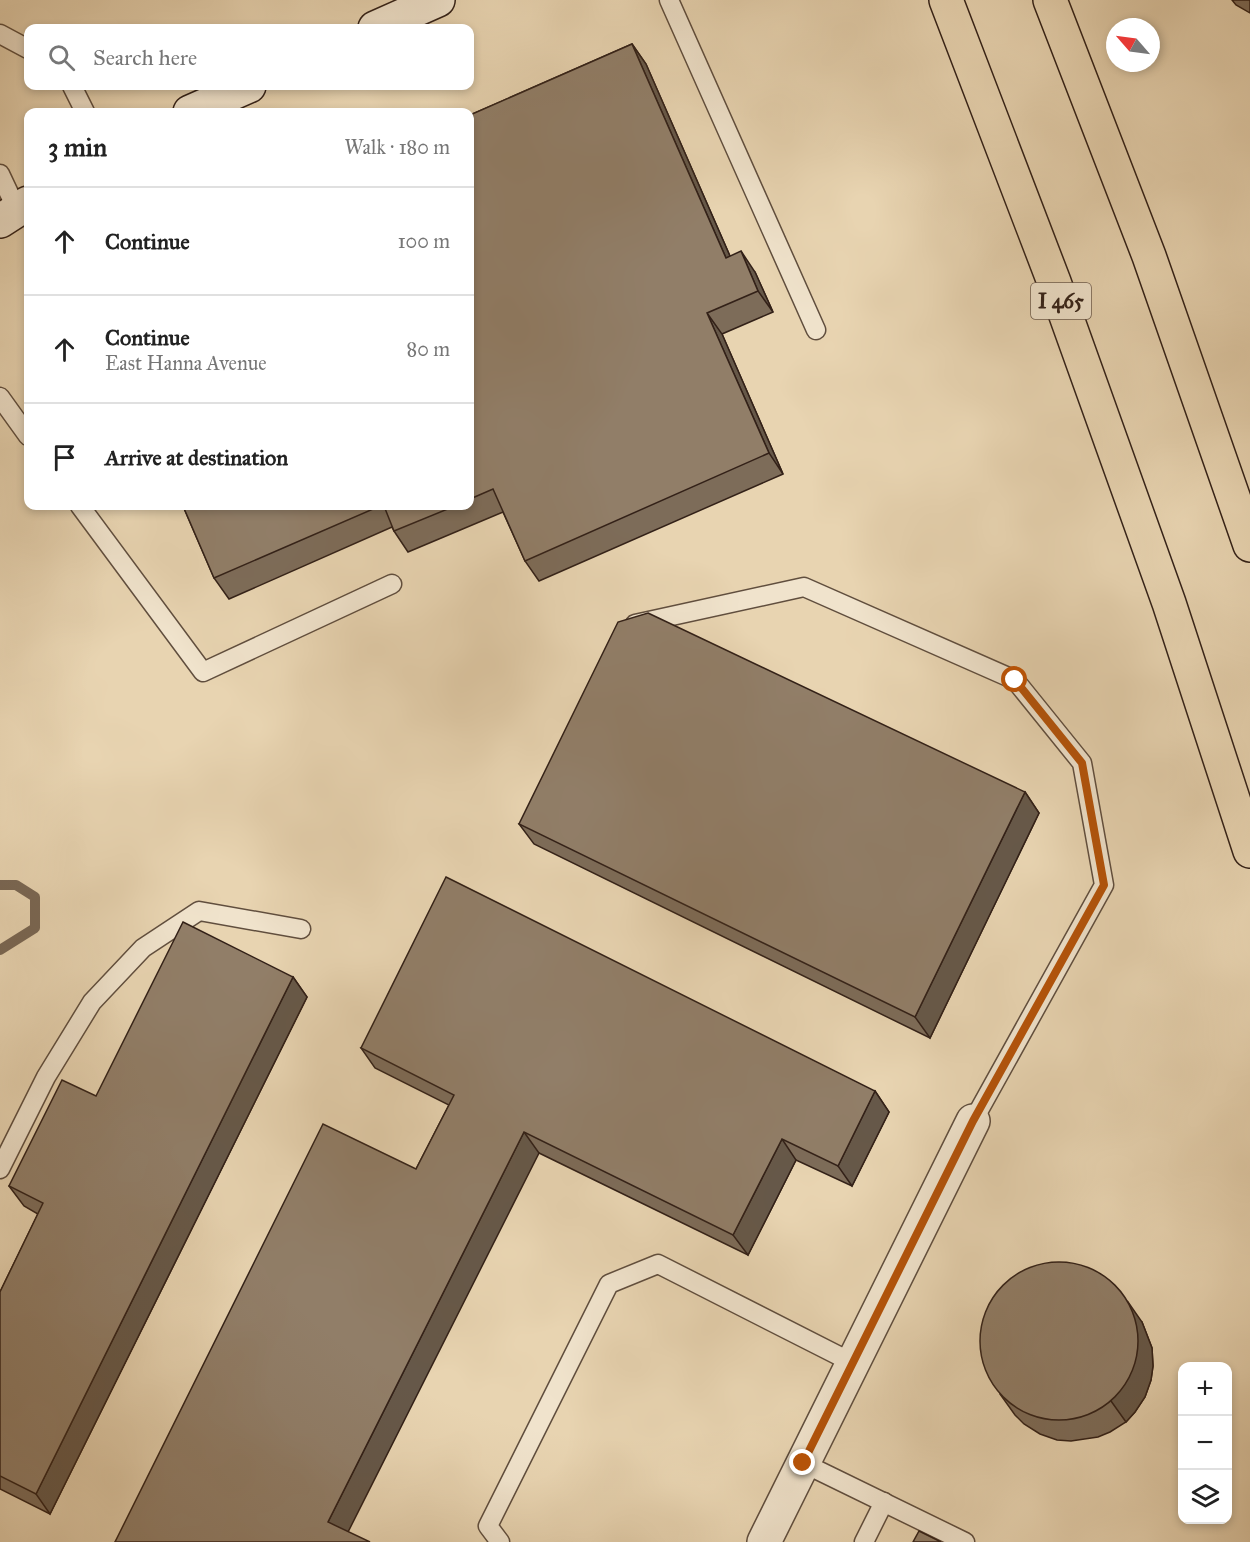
<!DOCTYPE html>
<html lang="en">
<head>
<meta charset="utf-8">
<style>
	:root { --surface:#fff; --page:#f6f6f6; --text:#222; --muted:#767676; --line:#e0e0e0 }
	body { margin:0; font-family:"IM FELL Great Primer",serif; background:var(--page); color:var(--text) }
	.controls { position:absolute; right:18px; bottom:18px; display:grid; overflow:hidden; border-radius:12px; box-shadow:0 3px 9px #0003 }
	.controls button { width:54px; height:54px; display:grid; place-items:center; padding:0; border:0; border-bottom:2px solid var(--line); background:var(--surface); color:var(--text); font:30px sans-serif }
	.compass { position:absolute; left:1106px; top:18px; width:54px; height:54px; border-radius:50%; background:var(--surface); box-shadow:0 3px 9px #0003; rotate:298deg }
	.stop { position:absolute; width:18px; height:18px; margin:-14px; border:4px solid #b45309; border-radius:50%; background:#fff }
	.stop.end { background:#b45309; border-color:#fff; box-shadow:0 2px 6px #0008 }
	.list { margin:0; padding:0; list-style:none }
	h2 { display:flex; justify-content:space-between; align-items:center; height:78px; margin:0; padding:0 24px; font-size:26px }
	h2 small { font-size:20px; font-weight:400; color:var(--muted) }
	.list li { display:grid; grid-template-columns:39px 1fr auto; gap:18px; align-items:center; box-sizing:border-box; height:108px; padding:0 24px; border-top:2px solid var(--line) }
	.list b { display:block; font-size:22px; white-space:nowrap }
	.list p { margin:0; font-size:20px; white-space:nowrap; color:var(--muted) }
	.list em { font-size:20px; font-style:normal; color:var(--muted) }
	.icon { flex:none; width:33px; height:33px; fill:none; stroke:currentColor; stroke-width:2; stroke-linecap:round; stroke-linejoin:round }
	.map { position:relative; flex:none; width:1250px; height:1542px; overflow:hidden }
	.search { position:absolute; background:var(--surface); box-shadow:0 3px 9px #0003; left:24px; top:24px; width:450px; height:66px; display:flex; align-items:center; gap:15px; box-sizing:border-box; padding:0 21px; border-radius:12px; color:var(--muted); font-size:22px }
	.panel { position:absolute; background:var(--surface); box-shadow:0 3px 9px #0003; left:24px; top:108px; width:450px; height:402px; border-radius:12px }
	.map>svg:first-child { display:block }
	.lines { fill:none; stroke-linecap:round; stroke-linejoin:round }
	.stream { stroke:#7a6855; stroke-width:10 }
	.lane-casing { stroke:#604e3e; stroke-width:21 }
	.street-casing { stroke:#604e3e; stroke-width:36 }
	.secondary-casing { stroke:#332118; stroke-width:36 }
	.highway-casing { stroke:#332118; stroke-width:36 }
	.lane { stroke:#f0e3cc; stroke-width:18 }
	.street { stroke:#f0e3cc; stroke-width:33 }
	.secondary { stroke:#f0e3cc; stroke-width:33 }
	.highway { stroke:#e8d4b1; stroke-width:33 }
	.wall { fill:#7d6c59; stroke:#332118; stroke-width:1.5 }
	.shaded-wall { fill:#665849; stroke:#332118; stroke-width:1.5 }
	.building { fill:#917e68; stroke:#332118; stroke-width:1.5 }
	.route { stroke:#b45309; stroke-width:8 }
	.labels { text-anchor:middle; dominant-baseline:central; stroke-width:5; stroke-linejoin:round; paint-order:stroke }
	.shield { fill:#f0e3cc; stroke:#6c5b4e; stroke-width:1.5 }
	.shield-label { font-size:21px; font-weight:bold; fill:#332118 }
</style>
</head>
<body>
<div class="map">
<svg width="1250" height="1542" viewBox="0 0 1250 1542">
	<rect width="100%" height="100%" fill="#e8d4b1"/>
	<filter id="stains"><feTurbulence type="fractalNoise" baseFrequency=".00333" numOctaves="4"/><feColorMatrix values="0 0 0 0 .2 0 0 0 0 .09 0 0 0 0 .02 0 0 0 .5 -.17"/></filter>
	<radialGradient id="worn" r=".72"><stop offset=".6" stop-color="#630" stop-opacity="0"/><stop offset="1" stop-color="#630" stop-opacity=".3"/></radialGradient>
	<g class="lines">
		<!-- stream -->
		<polyline class="stream" points="0,885 16,885 35,897 35,928 0,950"/>
		<!-- lane casing -->
		<g class="lane-casing">
			<g id="lane">
				<polyline points="669,0 816,330"/>
				<polyline points="0,34 28,49"/>
				<polyline points="72,86 85,112"/>
				<polyline points="0,174 17,210"/>
				<polyline points="0,397 28,436"/>
				<polyline points="80,506 203,672 392,584"/>
				<polyline points="635,624 804,587 1015,680 1082,763 1104,885 973,1121"/>
				<polyline points="0,1169 46,1077 92,1002 143,948 199,911 301,929"/>
				<polyline points="803,1463 965,1542"/>
				<polyline points="500,1542 488,1526 609,1284 658,1264 853,1363"/>
				<polyline points="864,1542 884,1502"/>
			</g>
		</g>
		<!-- street casing -->
		<g class="street-casing">
			<polyline id="street" points="764,1542 973,1121"/>
		</g>
		<!-- secondary casing -->
		<g class="secondary-casing">
			<g id="secondary">
				<polyline points="375,28 438,0"/>
				<polyline points="190,112 249,86"/>
				<polyline points="0,221 28,203"/>
			</g>
		</g>
		<!-- highway casing -->
		<g class="highway-casing">
			<g id="highway">
				<polyline points="946,0 1054,282 1169,603 1250,851"/>
				<polyline points="1050,0 1149,256 1250,545"/>
			</g>
		</g>
		<!-- lane -->
		<use href="#lane" class="lane"/>
		<!-- street -->
		<use href="#street" class="street"/>
		<!-- secondary -->
		<use href="#secondary" class="secondary"/>
		<!-- highway -->
		<use href="#highway" class="highway"/>
	</g>
	<!-- wall -->
	<g class="wall">
		<polygon points="1232,0 1250,0 1250,13 1236,5"/>
		<polygon points="632,44 646,64 730,256 755,272 773,312 722,334 783,474 539,581 525,561 503,512 408,552 394,531 392,527 229,599 214,578 183,506 470,506 470,115"/>
		<polygon points="1025,792 1039,813 930,1038 534,844 519,824"/>
		<polygon points="293,977 307,997 50,1514 0,1489 0,1292 38,1214 24,1206 9,1186 96,1096"/>
		<polygon points="361,1048 875,1091 889,1112 852,1186 796,1160 748,1255 539,1153 115,1542 416,1169 449,1105 375,1068"/>
		<polygon points="1142,1322 1152,1348 1153,1366 1151,1380 1145,1397 1135,1412 1126,1422 1110,1432 1098,1437 1071,1441 1057,1440 1040,1434 1024,1424 1015,1415 1000,1394"/>
	</g>
	<!-- shaded-wall -->
	<g class="shaded-wall">
		<polygon points="632,44 646,64 740,279 726,258"/>
		<polygon points="741,251 755,272 773,312 758,291"/>
		<polygon points="707,313 722,334 783,474 769,453"/>
		<polygon points="1025,792 1039,813 930,1038 915,1017"/>
		<polygon points="293,977 307,997 50,1514 36,1494"/>
		<polygon points="875,1091 889,1112 852,1186 838,1166"/>
		<polygon points="524,1132 539,1153 343,1542 328,1522"/>
		<polygon points="782,1139 796,1160 748,1255 733,1235"/>
		<polygon points="1128,1302 1142,1322 1152,1348 1153,1366 1151,1380 1145,1397 1135,1412 1126,1422 1111,1401"/>
	</g>
	<!-- building -->
	<g class="building">
		<polygon points="632,44 726,258 741,251 758,291 707,313 769,453 525,561 493,489 470,499 470,115"/>
		<polygon points="183,506 380,506 214,578"/>
		<polygon points="384,506 455,506 394,531"/>
		<polygon points="648,613 1025,792 915,1017 519,824 618,622"/>
		<polygon points="446,877 875,1091 838,1166 782,1139 733,1235 524,1132 328,1522 370,1542 115,1542 323,1124 416,1169 454,1095 361,1048"/>
		<polygon points="183,922 293,977 36,1494 0,1476 0,1292 43,1203 9,1186 62,1080 96,1096"/>
		<circle cx="1059" cy="1341" r="79"/>
		<polygon points="919,1531 941,1542 913,1542"/>
	</g>
	<g class="lines">
		<!-- route -->
		<polyline class="route" points="803,1463 973,1121 1104,885 1082,763 1015,680"/>
	</g>
	<g class="labels">
		<!-- shield labels -->
		<rect class="shield" x="1031" y="283" width="60" height="36" rx="4.5"/>
		<g class="shield-label">
			<text x="1061" y="301">I 465</text>
		</g>
	</g>
	<rect width="100%" height="100%" filter="url(#stains)"/>
	<rect width="100%" height="100%" fill="url(#worn)"/>
</svg>
<div class="controls">
<button>+</button>
<button>−</button>
<button><svg class="icon" aria-label="layers" viewBox="0 0 24 24"><path d="M12 4l9 5-9 5-9-5zM3 14l9 5 9-5"/></svg></button>
</div>
<svg class="compass" viewBox="-18 -18 36 36"><path d="M0-13l5 13h-10z" fill="#e53935"/><path d="M0 13l5-13h-10z" fill="#767676"/></svg>
<div class="stop" style="left:1015px;top:680px"></div>
<div class="stop end" style="left:803px;top:1463px"></div>
<div class="search"><svg class="icon" aria-label="search" viewBox="0 0 24 24"><circle cx="10" cy="10" r="6"/><path d="M15 15l6 6"/></svg>Search here</div>
<section class="panel">
<h2>3 min<small>Walk · 180 m</small></h2>
<ul class="list">
<li><svg class="icon" aria-label="ahead" viewBox="0 0 24 24"><path d="M12 20V5M6 11l6-6 6 6"/></svg><div><b>Continue</b></div><em>100 m</em></li>
<li><svg class="icon" aria-label="ahead" viewBox="0 0 24 24"><path d="M12 20V5M6 11l6-6 6 6"/></svg><div><b>Continue</b><p>East Hanna Avenue</p></div><em>80 m</em></li>
<li><svg class="icon" aria-label="arrive" viewBox="0 0 24 24"><path d="M6 21V4h12l-3 4 3 4H6"/></svg><div><b>Arrive at destination</b></div></li>
</ul>
</section>
</div>
</body>
</html>
